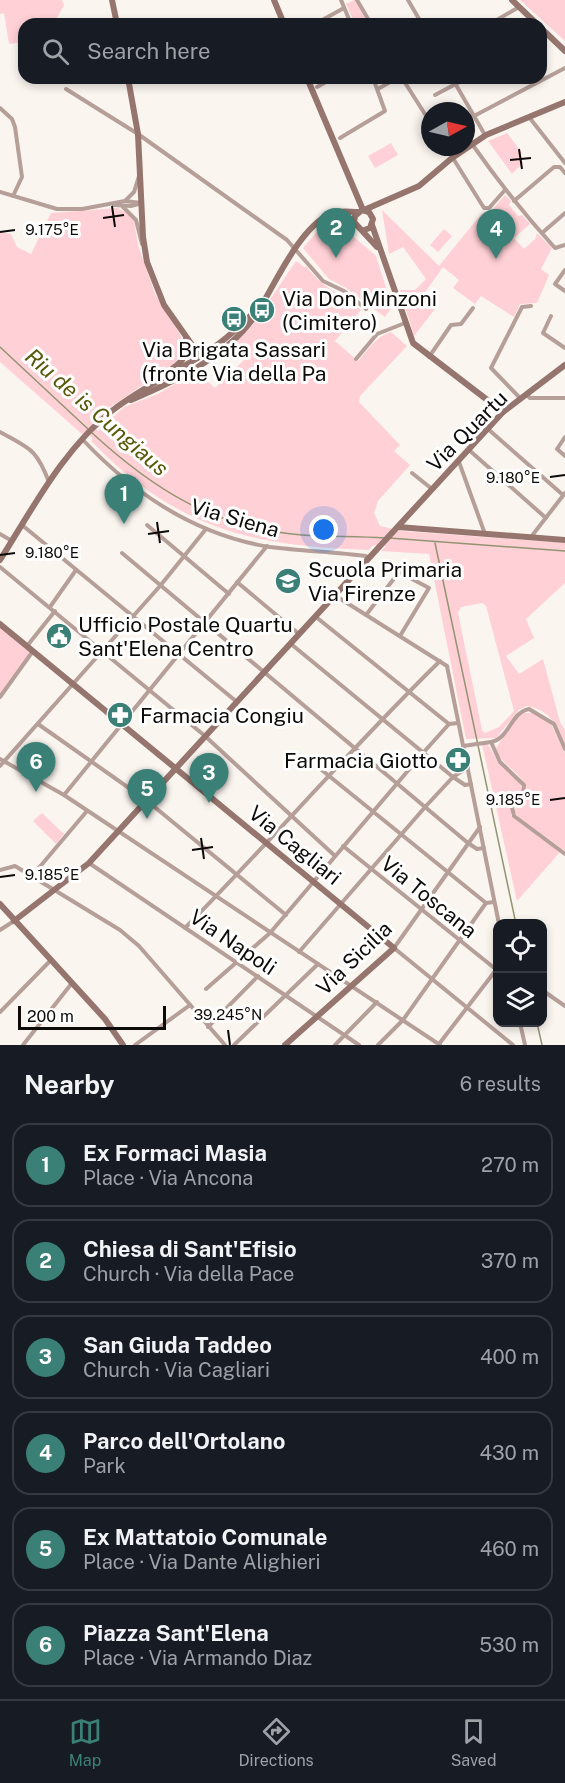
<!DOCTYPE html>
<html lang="en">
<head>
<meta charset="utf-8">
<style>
	:root { --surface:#171b24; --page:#20242c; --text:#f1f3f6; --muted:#9ea1a6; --line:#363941; --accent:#3a8076 }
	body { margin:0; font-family:"Public Sans",sans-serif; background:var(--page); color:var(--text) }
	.controls { position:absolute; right:18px; bottom:18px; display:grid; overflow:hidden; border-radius:12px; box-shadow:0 3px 9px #0003 }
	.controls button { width:54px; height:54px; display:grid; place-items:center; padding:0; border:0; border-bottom:2px solid var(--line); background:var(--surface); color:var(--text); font:30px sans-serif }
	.compass { position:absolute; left:421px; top:102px; width:54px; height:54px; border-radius:50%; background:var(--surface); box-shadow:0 3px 9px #0003; rotate:82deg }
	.scale { position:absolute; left:18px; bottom:15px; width:148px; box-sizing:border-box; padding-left:6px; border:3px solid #0d0b09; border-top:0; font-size:16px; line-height:21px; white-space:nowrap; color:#0d0b09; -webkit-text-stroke:4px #fff; paint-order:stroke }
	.you { position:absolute; left:324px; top:530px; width:21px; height:21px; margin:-15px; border:4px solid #fff; border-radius:50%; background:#1a73e8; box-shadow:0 0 0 9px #1a73e833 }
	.badge { display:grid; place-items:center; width:39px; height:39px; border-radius:50%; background:var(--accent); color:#fff; font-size:20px; font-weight:700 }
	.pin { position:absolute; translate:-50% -50px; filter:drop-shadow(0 2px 3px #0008) }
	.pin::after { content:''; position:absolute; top:32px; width:21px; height:18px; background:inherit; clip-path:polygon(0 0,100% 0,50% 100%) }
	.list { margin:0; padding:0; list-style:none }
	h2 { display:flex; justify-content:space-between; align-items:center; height:78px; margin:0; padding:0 24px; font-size:26px }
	h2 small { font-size:20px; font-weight:400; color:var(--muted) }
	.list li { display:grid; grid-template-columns:39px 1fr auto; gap:18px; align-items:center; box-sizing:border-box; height:84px; margin:0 12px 12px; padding:0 12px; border:2px solid var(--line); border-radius:18px }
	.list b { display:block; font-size:22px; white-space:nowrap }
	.list p { margin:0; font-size:20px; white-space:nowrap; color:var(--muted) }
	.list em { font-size:20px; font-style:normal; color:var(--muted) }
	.icon { flex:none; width:33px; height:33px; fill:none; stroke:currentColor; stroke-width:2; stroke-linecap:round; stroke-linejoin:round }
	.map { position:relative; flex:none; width:565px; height:1045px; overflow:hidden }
	.search { position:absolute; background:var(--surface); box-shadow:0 3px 9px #0003; left:18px; right:18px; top:18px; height:66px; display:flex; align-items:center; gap:15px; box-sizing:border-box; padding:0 21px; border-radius:18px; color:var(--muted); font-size:22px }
	.sheet { height:654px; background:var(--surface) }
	nav { display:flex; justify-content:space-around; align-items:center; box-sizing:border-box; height:84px; border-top:2px solid var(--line); background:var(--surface); font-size:16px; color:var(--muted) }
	nav a { display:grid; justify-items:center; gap:3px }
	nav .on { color:var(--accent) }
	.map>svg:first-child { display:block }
	.green { fill:#ffd0d5; fill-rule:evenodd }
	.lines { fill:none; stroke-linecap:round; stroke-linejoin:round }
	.stream { stroke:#939473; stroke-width:1.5 }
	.street { stroke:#b69f99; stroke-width:4 }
	.secondary { stroke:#95756d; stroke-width:6 }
	.ticks { fill:none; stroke:#0d0b09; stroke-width:2 }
	.labels { text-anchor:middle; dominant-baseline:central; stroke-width:6; stroke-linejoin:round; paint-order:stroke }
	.poi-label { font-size:21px; fill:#0d0b09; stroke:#fff; text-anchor:start }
	.street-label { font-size:21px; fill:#0d0b09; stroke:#fff }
	.water-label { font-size:22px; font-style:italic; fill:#59590c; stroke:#fff }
	.ticks-label { font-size:15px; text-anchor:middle; fill:#0d0b09; stroke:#fff; stroke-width:6; stroke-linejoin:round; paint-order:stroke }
</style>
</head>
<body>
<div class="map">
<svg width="565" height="1045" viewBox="0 0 565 1045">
	<rect width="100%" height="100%" fill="#fbf5f0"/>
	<!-- green -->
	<g class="green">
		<polygon points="0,0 62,0 64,5 54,24 24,24 24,42 9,44 4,13 0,14"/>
		<polygon points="354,0 355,0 368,24 355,24 346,4"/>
		<polygon points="520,0 565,0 565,41"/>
		<polygon points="507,133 522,153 519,156 523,163 512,174 488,141"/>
		<polygon points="391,143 398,155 375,168 368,156"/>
		<polygon points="505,195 511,201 509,205 518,216 522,215 530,224 514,238 524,249 535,239 537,233 552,248 541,269 549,275 537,303 520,304 514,317 481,296 475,304 453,288 459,280 443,267 421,298 435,309 414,336 400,290 415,290 426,279 403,247 389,254 382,210 439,266 482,213 488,215"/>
		<path d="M118,208L128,214L134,221L138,245L155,294L181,336L183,349L175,363L109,408L92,424L98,431L124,407L158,394L196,371L215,388L245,359L233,345L252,326L296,261L304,267L306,266C321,287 342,295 361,310L335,341L358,361C368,350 375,337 391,332L407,346L360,396L359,402L400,445L394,451L410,465L378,501L374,513L380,526L402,531L565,543V583L526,619L534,638L506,656L519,674L543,659L560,722L565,730V745C558,725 549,709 526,706L519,710L496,738L466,739L429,554L381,551L386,546L374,545L368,550C251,546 177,529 92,442V438L85,431L82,434L0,362V232L11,234L17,247L31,254L51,213ZM482,603L486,606L514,711L499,727L485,733L482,730L458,613L461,607Z"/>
		<polygon points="334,220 376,256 392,307 385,317 346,288 329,279 303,248 322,226 329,226"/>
		<polygon points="444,229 452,236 438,252 430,245"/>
		<polygon points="0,625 31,651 0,694"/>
		<path d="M524,713H533L551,724L565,753V851L519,818L514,811L524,794L525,785C518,770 500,765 496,748L515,720Z"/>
		<polygon points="487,743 500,765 521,784 521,792 511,805 511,816 560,852 517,901 482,744"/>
		<polygon points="42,813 64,834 56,844 33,821"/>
	</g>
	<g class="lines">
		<!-- stream -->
		<g class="stream">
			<polyline points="0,347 88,429"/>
			<path d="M91,432C154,490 214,528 302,535C329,537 357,536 385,538"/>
			<polyline points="389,538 565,551"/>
			<polyline points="435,543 516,924"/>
			<polyline points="537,1023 542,1045"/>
		</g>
		<!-- street -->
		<g class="street">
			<polyline points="341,0 351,24"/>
			<polyline points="357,0 371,24"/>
			<polyline points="408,0 422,24"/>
			<polyline points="315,24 344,8"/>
			<polyline points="490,24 519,7"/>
			<polyline points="402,78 430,122"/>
			<polyline points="452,78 485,135"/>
			<polyline points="317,87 333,78"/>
			<polyline points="66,89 138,134 287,240 323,281 344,291 366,309"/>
			<polyline points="378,89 397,78"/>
			<polyline points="435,95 467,78"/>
			<polyline points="0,108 12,119 15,127 22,177 13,196"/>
			<polyline points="474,116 565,68"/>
			<polyline points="529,117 565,163"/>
			<polyline points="340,138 385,111 373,78"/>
			<path d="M472,144C498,181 525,215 555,248L565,245"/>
			<polyline points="446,147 484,208 489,208 505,190"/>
			<polyline points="0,192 57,209 82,209 125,201 134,192 139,176"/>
			<polyline points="125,201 141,203"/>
			<polyline points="514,201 554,167 560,167 565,173"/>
			<polyline points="114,205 131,206 142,203"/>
			<polyline points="123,207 136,220 142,244"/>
			<polyline points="542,233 565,213"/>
			<polyline points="565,270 555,284 565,291"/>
			<polyline points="551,316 543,333 565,348"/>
			<polyline points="429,357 451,325 461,324 473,308"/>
			<polyline points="356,359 377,334 405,323"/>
			<polyline points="527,395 530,398 565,398"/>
			<polyline points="521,399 491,368 522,307 531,306"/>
			<polyline points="488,429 563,495"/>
			<path d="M0,432C30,449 36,448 49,482"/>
			<polyline points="565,437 557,449 565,456"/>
			<path d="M83,440C134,494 195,535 270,547C302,551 334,552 366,556L369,559"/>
			<polyline points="469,450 546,518"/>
			<polyline points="459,462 485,534"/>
			<polyline points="412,473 432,489"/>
			<polyline points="22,525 237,702"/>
			<polyline points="147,525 229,594"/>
			<polyline points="0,534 12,541"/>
			<polyline points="531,537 565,493"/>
			<polyline points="122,553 468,843 477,849 484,848"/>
			<polyline points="0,567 205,736 334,855"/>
			<polyline points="237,582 299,634"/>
			<polyline points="336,596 447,666 499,924"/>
			<polyline points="50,607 76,570"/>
			<polyline points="366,615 399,572 429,588 400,636"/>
			<polyline points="316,617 449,724"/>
			<polyline points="291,644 453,777 465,785 471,784"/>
			<polyline points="27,646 55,611"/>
			<polyline points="0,697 33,651"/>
			<polyline points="38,724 146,800 286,915"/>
			<path d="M491,742C510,738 510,713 529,709L554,724L565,749"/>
			<polyline points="463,746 491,742 500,762 524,785 523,793 512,807 514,816 565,854"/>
			<polyline points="0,759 64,795 440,1045"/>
			<polyline points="0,766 160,586 206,529"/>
			<polyline points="318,767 486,903"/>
			<polyline points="64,795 267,546"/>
			<polyline points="480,827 394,948 513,1045"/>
			<polyline points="343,846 498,971"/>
			<polyline points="89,863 359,1045"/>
			<polyline points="0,870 15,866 120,930 139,946 225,1045"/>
			<polyline points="32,876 87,811"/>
			<path d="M185,928C272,840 352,747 440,661"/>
			<polyline points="0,930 14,921"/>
			<polyline points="299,952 426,806 453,777 468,767"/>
			<polyline points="206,989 270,933 423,753 449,724 458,723"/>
			<polyline points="542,990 565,1006"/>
			<polyline points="0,1012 51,960"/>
			<polyline points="520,1023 525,1045"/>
			<polyline points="208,1027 258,976"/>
			<polyline points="439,1044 496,970"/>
			<polyline points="23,1045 72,983"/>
			<polyline points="135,1045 190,1005"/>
			<polyline points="234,1045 318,964"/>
			<polyline points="335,1045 377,1002"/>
			<polyline points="378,1045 403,1020 486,903 494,902"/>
		</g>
		<!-- secondary -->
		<g class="secondary">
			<polyline points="112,0 117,24"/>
			<polyline points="274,0 284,24"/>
			<polyline points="512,0 537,24"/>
			<polyline points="541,28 565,51"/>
			<polyline points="128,78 138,134 143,237 147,262 164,305 197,352 197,358"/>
			<polyline points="307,78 363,210"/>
			<polyline points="364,210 419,186 452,158 486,135 565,102"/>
			<polyline points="335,215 354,222"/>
			<polyline points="372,225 413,343 503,412"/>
			<polyline points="364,230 370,228 373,219 369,212 362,210 355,216 354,222 377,247"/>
			<path d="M260,308C277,280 300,228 330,214C338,210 349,212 358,212"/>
			<path d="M173,368C183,362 190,350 186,339"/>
			<path d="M131,400C176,381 226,357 255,316"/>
			<polyline points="398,527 565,540"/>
			<path d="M0,560C33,508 64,448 113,410C140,389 170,375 199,357C223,343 243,324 262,304"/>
			<polyline points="0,624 394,948 285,1045"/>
			<polyline points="0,904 105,1019 123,1045"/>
			<polyline points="14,921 89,863 503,412 565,365"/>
		</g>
	</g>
	<!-- ticks -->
	<path class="ticks" d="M519,149L522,169M510,160L531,158M112,206L115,227M103,218L124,215M0,232L15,230M550,477L565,475M157,522L160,543M148,534L169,531M0,555L15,553M550,800L565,798M201,838L204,859M192,850L213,847M0,877L15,875M228,1030L230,1045"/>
	<!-- icons -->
	<defs>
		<g id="bus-disc" transform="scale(1.35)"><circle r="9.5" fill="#3a8076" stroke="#fff"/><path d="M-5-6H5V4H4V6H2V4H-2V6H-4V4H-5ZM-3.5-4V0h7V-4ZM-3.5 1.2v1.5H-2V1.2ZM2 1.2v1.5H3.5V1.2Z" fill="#fff"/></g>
		<g id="school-disc" transform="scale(1.35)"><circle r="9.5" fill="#3a8076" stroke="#fff"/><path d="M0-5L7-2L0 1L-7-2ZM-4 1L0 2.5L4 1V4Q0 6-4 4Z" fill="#fff"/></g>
		<g id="civic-disc" transform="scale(1.35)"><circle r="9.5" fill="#3a8076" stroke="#fff"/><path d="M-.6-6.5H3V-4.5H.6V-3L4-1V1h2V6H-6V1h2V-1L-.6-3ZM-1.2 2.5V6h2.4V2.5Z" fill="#fff"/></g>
		<g id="pharmacy-disc" transform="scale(1.35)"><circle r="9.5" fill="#3a8076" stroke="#fff"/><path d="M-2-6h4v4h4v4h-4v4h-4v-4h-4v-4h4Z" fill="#fff"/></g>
	</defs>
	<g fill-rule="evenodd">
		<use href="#bus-disc" x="262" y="310"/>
		<use href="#bus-disc" x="234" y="319"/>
		<use href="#school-disc" x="288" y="581"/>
		<use href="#civic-disc" x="59" y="636"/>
		<use href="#pharmacy-disc" x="120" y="715"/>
		<use href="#pharmacy-disc" x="458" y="760"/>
	</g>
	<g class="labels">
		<!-- poi labels -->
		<g class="poi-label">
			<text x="282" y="298">Via Don Minzoni<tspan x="282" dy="24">(Cimitero)</tspan></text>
			<text x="234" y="349" text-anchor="middle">Via Brigata Sassari<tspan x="234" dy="24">(fronte Via della Pa</tspan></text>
			<text x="308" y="569">Scuola Primaria<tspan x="308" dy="24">Via Firenze</tspan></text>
			<text x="78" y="624">Ufficio Postale Quartu<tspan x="78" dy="24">Sant'Elena Centro</tspan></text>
			<text x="140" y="715">Farmacia Congiu</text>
			<text x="438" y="760" text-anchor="end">Farmacia Giotto</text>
		</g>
		<!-- street labels -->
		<g class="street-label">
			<text transform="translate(467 431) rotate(-45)">Via Quartu</text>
			<text transform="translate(235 518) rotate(16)">Via Siena</text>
			<text transform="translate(295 845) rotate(39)">Via Cagliari</text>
			<text transform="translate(429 897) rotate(39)">Via Toscana</text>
			<text transform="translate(233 942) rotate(34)">Via Napoli</text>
			<text transform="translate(354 958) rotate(-44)">Via Sicilia</text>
		</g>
		<!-- water labels -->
		<g class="water-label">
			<text transform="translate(97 412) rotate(41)">Riu de is Cungiaus</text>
		</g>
	</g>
	<g class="ticks-label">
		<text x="52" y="235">9.175°E</text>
		<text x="513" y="483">9.180°E</text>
		<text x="52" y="558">9.180°E</text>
		<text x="513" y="805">9.185°E</text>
		<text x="52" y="880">9.185°E</text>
		<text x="228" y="1020">39.245°N</text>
	</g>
</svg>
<div class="controls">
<button><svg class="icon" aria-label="locate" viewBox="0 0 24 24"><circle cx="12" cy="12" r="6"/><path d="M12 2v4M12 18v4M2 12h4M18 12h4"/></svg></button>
<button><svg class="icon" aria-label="layers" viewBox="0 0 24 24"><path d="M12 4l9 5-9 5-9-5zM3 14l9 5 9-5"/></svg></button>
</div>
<svg class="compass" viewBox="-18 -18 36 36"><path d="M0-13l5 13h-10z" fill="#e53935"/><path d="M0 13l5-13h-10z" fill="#9ea1a6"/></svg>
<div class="scale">200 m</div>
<div class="you"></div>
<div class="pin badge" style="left:124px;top:524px">1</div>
<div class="pin badge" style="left:336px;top:258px">2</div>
<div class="pin badge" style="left:209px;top:803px">3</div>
<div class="pin badge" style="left:496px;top:259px">4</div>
<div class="pin badge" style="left:147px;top:819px">5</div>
<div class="pin badge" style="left:36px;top:792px">6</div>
<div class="search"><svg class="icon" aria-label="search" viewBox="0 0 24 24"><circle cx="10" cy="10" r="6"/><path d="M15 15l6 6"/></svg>Search here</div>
</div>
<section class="sheet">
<h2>Nearby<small>6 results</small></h2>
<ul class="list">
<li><span class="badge">1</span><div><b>Ex Formaci Masia</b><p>Place · Via Ancona</p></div><em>270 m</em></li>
<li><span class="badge">2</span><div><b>Chiesa di Sant'Efisio</b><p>Church · Via della Pace</p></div><em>370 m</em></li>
<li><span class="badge">3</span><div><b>San Giuda Taddeo</b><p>Church · Via Cagliari</p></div><em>400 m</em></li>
<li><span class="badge">4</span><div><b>Parco dell'Ortolano</b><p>Park</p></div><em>430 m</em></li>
<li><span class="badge">5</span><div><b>Ex Mattatoio Comunale</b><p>Place · Via Dante Alighieri</p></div><em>460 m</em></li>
<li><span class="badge">6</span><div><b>Piazza Sant'Elena</b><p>Place · Via Armando Diaz</p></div><em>530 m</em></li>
</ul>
</section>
<nav>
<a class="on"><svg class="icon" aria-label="map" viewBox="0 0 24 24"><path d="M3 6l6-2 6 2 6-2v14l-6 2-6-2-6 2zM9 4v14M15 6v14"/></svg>Map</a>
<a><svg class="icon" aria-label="directions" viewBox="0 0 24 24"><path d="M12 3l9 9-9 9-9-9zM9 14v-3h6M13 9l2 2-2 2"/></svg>Directions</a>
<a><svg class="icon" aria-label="saved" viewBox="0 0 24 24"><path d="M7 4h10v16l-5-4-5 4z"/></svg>Saved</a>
</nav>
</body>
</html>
